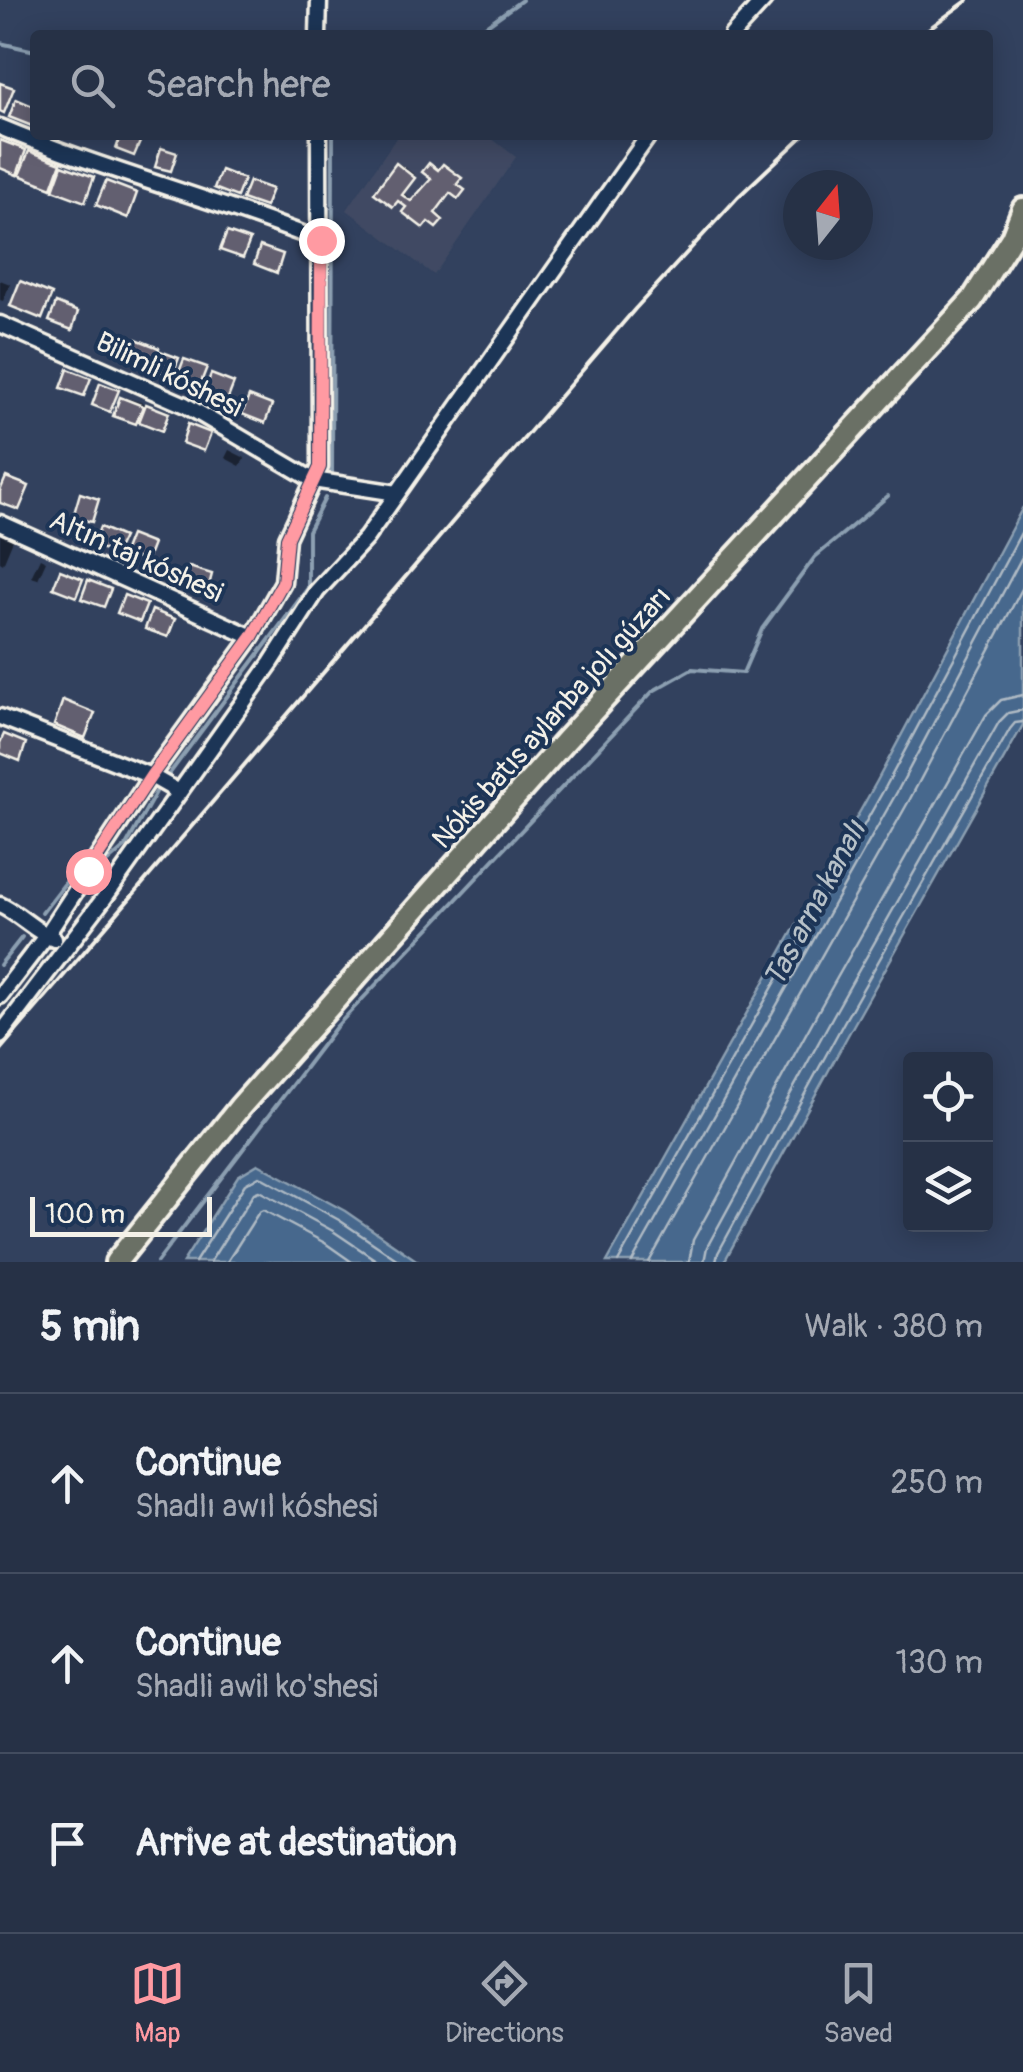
<!DOCTYPE html>
<html lang="en">
<head>
<meta charset="utf-8">
<style>
	:root { --surface:#263146; --page:#323d51; --text:#f1f3f6; --muted:#a4a9b3; --line:#424c5f; --accent:#ff9aa2 }
	body { margin:0; font-family:Pangolin,sans-serif; background:var(--page); color:var(--text) }
	.controls { position:absolute; right:30px; bottom:30px; display:grid; overflow:hidden; border-radius:10px; box-shadow:0 5px 25px #0003 }
	.controls button { width:90px; height:90px; display:grid; place-items:center; padding:0; border:0; border-bottom:2px solid var(--line); background:var(--surface); color:var(--text); font:50px sans-serif }
	.compass { position:absolute; left:783px; top:170px; width:90px; height:90px; border-radius:50%; background:var(--surface); box-shadow:0 5px 25px #0003; rotate:17deg }
	.scale { position:absolute; left:30px; bottom:25px; width:182px; box-sizing:border-box; padding-left:10px; border:5px solid #f4f1e8; border-top:0; font-size:28px; line-height:35px; white-space:nowrap; color:#f4f1e8; -webkit-text-stroke:8px #1d3557; paint-order:stroke }
	.stop { position:absolute; width:30px; height:30px; margin:-22px; border:8px solid #ff9aa2; border-radius:50%; background:#fff }
	.stop.end { background:#ff9aa2; border-color:#fff; box-shadow:0 2px 10px #0008 }
	.list { margin:0; padding:0; list-style:none }
	h2 { display:flex; justify-content:space-between; align-items:center; height:130px; margin:0; padding:0 40px; font-size:42px }
	h2 small { font-size:32px; font-weight:400; color:var(--muted) }
	.list li { display:grid; grid-template-columns:65px 1fr auto; gap:30px; align-items:center; box-sizing:border-box; height:180px; padding:0 40px; border-top:2px solid var(--line) }
	.list b { display:block; font-size:38px; white-space:nowrap }
	.list p { margin:0; font-size:32px; white-space:nowrap; color:var(--muted) }
	.list em { font-size:32px; font-style:normal; color:var(--muted) }
	.icon { flex:none; width:55px; height:55px; fill:none; stroke:currentColor; stroke-width:2; stroke-linecap:round; stroke-linejoin:round }
	.map { position:relative; flex:none; width:1023px; height:1262px; overflow:hidden }
	.search { position:absolute; background:var(--surface); box-shadow:0 5px 25px #0003; left:30px; right:30px; top:30px; height:110px; display:flex; align-items:center; gap:25px; box-sizing:border-box; padding:0 35px; border-radius:10px; color:var(--muted); font-size:38px }
	.sheet { height:670px; background:var(--surface) }
	nav { display:flex; justify-content:space-around; align-items:center; box-sizing:border-box; height:140px; border-top:2px solid var(--line); background:var(--surface); font-size:28px; color:var(--muted) }
	nav a { display:grid; justify-items:center; gap:5px }
	nav .on { color:var(--accent) }
	.map>svg:first-child { display:block }
	.built { fill:#404a63 }
	.water { fill:#47688d; stroke:#8c9fb1; stroke-width:2.5 }
	.shadow { fill:#0007 }
	.lines { fill:none; stroke-linecap:round; stroke-linejoin:round }
	.shore { stroke:#afbac4; stroke-width:2.5 }
	.stream { stroke:#8c9fb1; stroke-width:4 }
	.building { fill:#625e70; stroke:#f4f1e8; stroke-width:2.5 }
	.street-casing { stroke:#f4f1e8; stroke-width:21 }
	.primary-casing { stroke:#f4f1e8; stroke-width:28 }
	.street { stroke:#1d3557; stroke-width:14 }
	.primary { stroke:#6b7065; stroke-width:20 }
	.rail { stroke:#f4f1e8; stroke-width:4 }
	.route { stroke:#ff9aa2; stroke-width:12 }
	.labels { text-anchor:middle; dominant-baseline:central; stroke-width:8; stroke-linejoin:round; paint-order:stroke }
	.street-label { font-size:28px; fill:#f4f1e8; stroke:#1d3557 }
	.water-label { font-size:30px; font-style:italic; fill:#b7c1c8; stroke:#1d3557 }
</style>
</head>
<body>
<div class="map">
<svg width="1023" height="1262" viewBox="0 0 1023 1262">
	<rect width="100%" height="100%" fill="#32415e"/>
	<filter id="ink" filterUnits="userSpaceOnUse"><feTurbulence type="fractalNoise" baseFrequency=".01" numOctaves="2"/><feDisplacementMap in="SourceGraphic" scale="20" xChannelSelector="R" yChannelSelector="G"/><feConvolveMatrix kernelMatrix="1 2 1 2 8 2 1 2 1" color-interpolation-filters="sRGB"/></filter>
	<g filter="url(#ink)">
		<!-- built -->
		<polygon class="built" points="398,135 487,135 516,157 434,275 347,210"/>
		<!-- water -->
		<g class="water">
			<polygon points="1023,507 1023,725 853,1026 724,1262 607,1262 877,781"/>
			<polygon points="258,1164 345,1211 419,1262 183,1262 238,1176"/>
		</g>
		<!-- shadow -->
		<g class="shadow">
			<polygon points="33,150 61,161 53,183 31,152"/>
			<polygon points="400,164 415,175 402,192 414,201 435,179 426,172 432,164 441,170 446,164 461,176 457,182 464,188 459,194 450,190 434,211 443,217 438,223 398,198 377,192"/>
			<polygon points="0,280 10,284 3,301 0,300"/>
			<polygon points="124,397 169,411 163,426 161,428 117,414"/>
			<polygon points="229,450 245,458 240,466 225,458"/>
			<polygon points="0,535 13,540 3,564 0,562"/>
			<polygon points="40,558 46,561 38,579 31,577"/>
		</g>
		<g class="lines">
			<!-- shore -->
			<g class="shore">
				<polyline points="195,1262 245,1184 259,1176 339,1220 401,1262"/>
				<polyline points="210,1262 254,1193 259,1191 333,1231 379,1262"/>
				<polyline points="227,1262 259,1212 263,1210 325,1243 352,1262"/>
				<polyline points="618,1262 886,786 1023,529"/>
				<polyline points="632,1262 897,792 1023,555"/>
				<polyline points="649,1262 910,799 1023,587"/>
				<polyline points="689,1262 693,1240 820,1008 986,715 1001,700 1023,695"/>
				<polyline points="704,1262 707,1247 833,1016 999,722 1008,713 1023,710"/>
				<polyline points="716,1262 718,1253 844,1022 1010,729 1015,723 1023,722"/>
			</g>
			<!-- stream -->
			<g class="stream">
				<polyline points="473,35 522,0"/>
				<polyline points="0,43 35,51"/>
				<polyline points="332,473 333,135"/>
				<polyline points="167,777 308,588 308,531 325,498"/>
				<polyline points="96,872 126,846 156,792"/>
				<polyline points="42,913 72,874"/>
				<polyline points="0,965 22,937"/>
				<polyline points="157,1262 336,1027 653,691 692,669 743,673 762,629 815,557 888,496"/>
			</g>
		</g>
		<!-- building -->
		<g class="building">
			<polygon points="0,83 14,88 4,113 0,111"/>
			<polygon points="16,99 35,107 35,117 32,126 9,117"/>
			<polygon points="121,135 143,135 134,156 116,149"/>
			<polygon points="0,140 26,150 17,175 0,168"/>
			<polygon points="161,148 177,153 171,171 155,167"/>
			<polygon points="29,151 61,163 52,188 19,175"/>
			<polygon points="396,163 415,178 402,195 411,201 431,179 422,172 429,163 438,170 443,164 462,178 457,184 465,190 458,199 450,193 435,213 443,220 436,228 428,222 423,228 402,212 406,207 398,201 393,207 374,193"/>
			<polygon points="62,165 94,177 85,202 53,190"/>
			<polygon points="221,170 244,179 237,197 214,188"/>
			<polygon points="106,181 137,193 128,218 96,205"/>
			<polygon points="249,181 272,189 265,207 242,199"/>
			<polygon points="227,232 250,240 243,258 220,250"/>
			<polygon points="260,246 283,254 277,273 254,264"/>
			<polygon points="20,281 52,294 42,319 10,306"/>
			<polygon points="56,303 78,312 72,330 49,321"/>
			<polygon points="136,339 159,348 152,366 129,357"/>
			<polygon points="160,351 179,358 172,376 154,370"/>
			<polygon points="184,359 207,367 200,385 177,377"/>
			<polygon points="68,369 91,378 84,396 61,388"/>
			<polygon points="211,374 234,383 227,401 204,392"/>
			<polygon points="100,383 119,390 110,412 92,405"/>
			<polygon points="249,396 272,405 265,423 242,414"/>
			<polygon points="120,397 143,406 136,424 113,416"/>
			<polygon points="146,404 169,413 162,431 139,422"/>
			<polygon points="188,424 211,433 204,451 182,443"/>
			<polygon points="6,477 29,486 19,510 0,503 0,491"/>
			<polygon points="80,493 99,499 92,522 73,517"/>
			<polygon points="100,527 123,537 115,554 93,545"/>
			<polygon points="130,535 153,544 146,562 123,553"/>
			<polygon points="189,567 212,574 207,593 183,585"/>
			<polygon points="60,570 83,579 76,597 53,588"/>
			<polygon points="88,580 111,589 104,607 81,599"/>
			<polygon points="124,595 147,604 140,622 117,613"/>
			<polygon points="152,610 175,619 168,637 145,629"/>
			<polygon points="63,700 95,713 85,738 54,725"/>
			<polygon points="4,734 26,743 20,761 0,753 0,743"/>
		</g>
		<g class="lines">
			<!-- street casing -->
			<g class="street-casing">
				<g id="street">
					<polyline points="318,35 319,0"/>
					<polyline points="732,35 764,0"/>
					<path d="M0,127C105,171 215,199 321,241"/>
					<polyline points="0,324 185,405 313,480 397,493"/>
					<polyline points="0,523 252,637"/>
					<polyline points="0,717 151,776 179,792"/>
					<path d="M0,905C20,914 34,931 54,939"/>
					<polyline points="0,996 46,936 151,776 252,637 283,582 287,538 320,467 319,135"/>
					<polyline points="0,1035 105,897 271,663 317,591 366,538 649,135"/>
				</g>
			</g>
			<!-- primary casing -->
			<g class="primary-casing">
				<polyline id="primary" points="116,1262 240,1107 566,740 972,300 1012,237 1023,209"/>
			</g>
			<!-- street -->
			<use href="#street" class="street"/>
			<!-- primary -->
			<use href="#primary" class="primary"/>
			<!-- rail -->
			<g class="rail">
				<polyline points="920,35 968,0"/>
				<polyline points="0,1050 635,309 738,197 804,135"/>
			</g>
		</g>
	</g>
	<g class="lines" filter="url(#ink)">
		<!-- route -->
		<polyline class="route" points="88,871 151,776 252,637 283,582 287,538 320,467 321,240"/>
	</g>
	<g class="labels">
		<!-- street labels -->
		<g class="street-label">
			<text transform="translate(169 375) rotate(26)">Bilimli kóshesi</text>
			<text transform="translate(136 557) rotate(24)">Altın taj kóshesi</text>
			<text transform="translate(552 718) rotate(-48)">Nókis batıs aylanba jolı gúzarı</text>
		</g>
		<!-- water labels -->
		<g class="water-label">
			<text transform="translate(815 904) rotate(-62)">Tas arna kanalı</text>
		</g>
	</g>
</svg>
<div class="controls">
<button><svg class="icon" aria-label="locate" viewBox="0 0 24 24"><circle cx="12" cy="12" r="6"/><path d="M12 2v4M12 18v4M2 12h4M18 12h4"/></svg></button>
<button><svg class="icon" aria-label="layers" viewBox="0 0 24 24"><path d="M12 4l9 5-9 5-9-5zM3 14l9 5 9-5"/></svg></button>
</div>
<svg class="compass" viewBox="-18 -18 36 36"><path d="M0-13l5 13h-10z" fill="#e53935"/><path d="M0 13l5-13h-10z" fill="#a4a9b3"/></svg>
<div class="scale">100 m</div>
<div class="stop" style="left:88px;top:871px"></div>
<div class="stop end" style="left:321px;top:240px"></div>
<div class="search"><svg class="icon" aria-label="search" viewBox="0 0 24 24"><circle cx="10" cy="10" r="6"/><path d="M15 15l6 6"/></svg>Search here</div>
</div>
<section class="sheet">
<h2>5 min<small>Walk · 380 m</small></h2>
<ul class="list">
<li><svg class="icon" aria-label="ahead" viewBox="0 0 24 24"><path d="M12 20V5M6 11l6-6 6 6"/></svg><div><b>Continue</b><p>Shadlı awıl kóshesi</p></div><em>250 m</em></li>
<li><svg class="icon" aria-label="ahead" viewBox="0 0 24 24"><path d="M12 20V5M6 11l6-6 6 6"/></svg><div><b>Continue</b><p>Shadli awil ko'shesi</p></div><em>130 m</em></li>
<li><svg class="icon" aria-label="arrive" viewBox="0 0 24 24"><path d="M6 21V4h12l-3 4 3 4H6"/></svg><div><b>Arrive at destination</b></div></li>
</ul>
</section>
<nav>
<a class="on"><svg class="icon" aria-label="map" viewBox="0 0 24 24"><path d="M3 6l6-2 6 2 6-2v14l-6 2-6-2-6 2zM9 4v14M15 6v14"/></svg>Map</a>
<a><svg class="icon" aria-label="directions" viewBox="0 0 24 24"><path d="M12 3l9 9-9 9-9-9zM9 14v-3h6M13 9l2 2-2 2"/></svg>Directions</a>
<a><svg class="icon" aria-label="saved" viewBox="0 0 24 24"><path d="M7 4h10v16l-5-4-5 4z"/></svg>Saved</a>
</nav>
</body>
</html>
